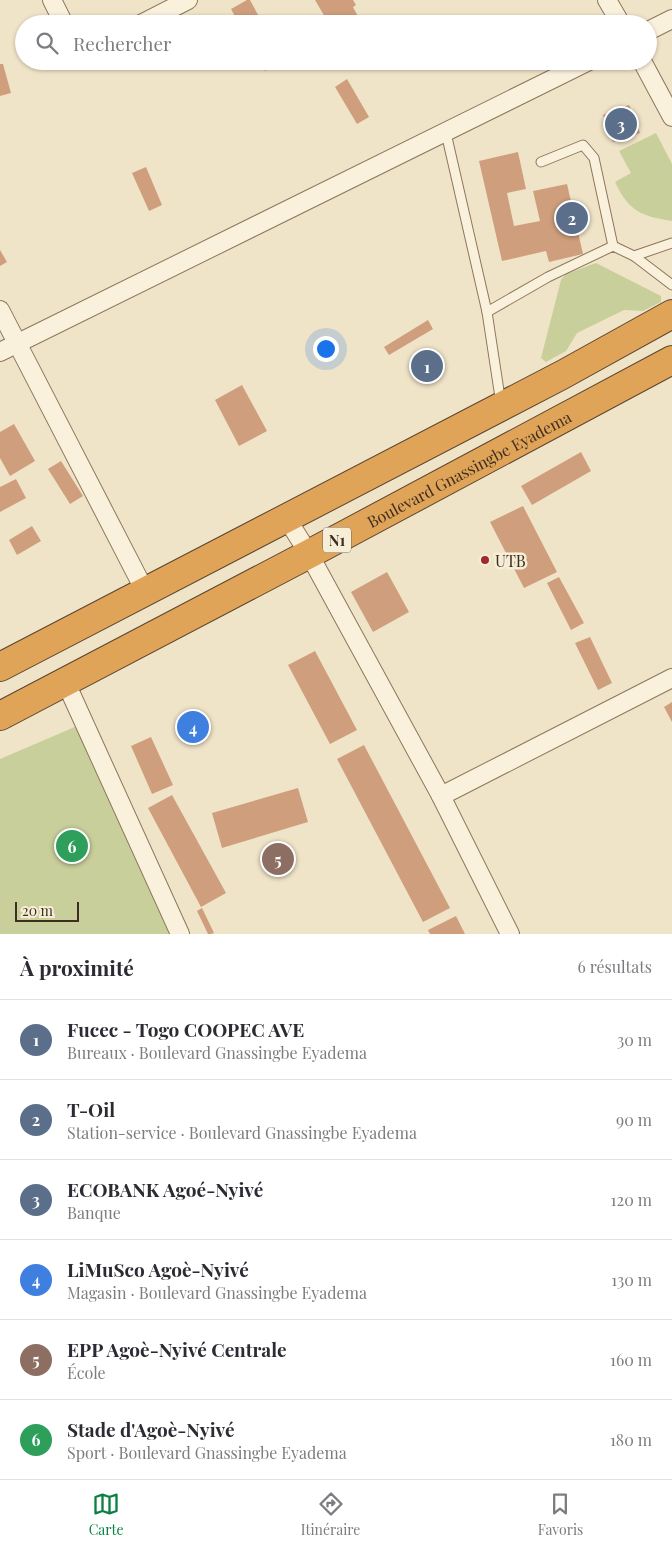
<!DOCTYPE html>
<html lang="fr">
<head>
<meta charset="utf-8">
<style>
	:root { --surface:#fff; --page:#f7f7f7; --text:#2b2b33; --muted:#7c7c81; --line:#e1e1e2; --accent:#0b8043 }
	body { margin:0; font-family:"Playfair Display",serif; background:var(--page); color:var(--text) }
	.scale { position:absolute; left:15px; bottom:12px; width:64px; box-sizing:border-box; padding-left:5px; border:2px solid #3d2e20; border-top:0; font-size:14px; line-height:18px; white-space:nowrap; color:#3d2e20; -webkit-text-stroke:4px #f7eed8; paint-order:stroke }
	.you { position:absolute; left:325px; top:348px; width:18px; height:18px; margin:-12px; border:4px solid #fff; border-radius:50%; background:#1a73e8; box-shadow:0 0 0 8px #1a73e833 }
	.badge { display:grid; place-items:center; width:32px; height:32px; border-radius:50%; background:var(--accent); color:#fff; font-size:16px; font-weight:700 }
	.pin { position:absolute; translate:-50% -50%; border:2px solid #fff; box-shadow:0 1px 5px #0006 }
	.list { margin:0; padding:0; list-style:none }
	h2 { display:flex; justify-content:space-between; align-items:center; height:65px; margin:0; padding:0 20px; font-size:21px }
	h2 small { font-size:16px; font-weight:400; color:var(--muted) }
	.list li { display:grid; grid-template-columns:32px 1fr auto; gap:15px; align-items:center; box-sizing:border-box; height:80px; padding:0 20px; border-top:1px solid var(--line) }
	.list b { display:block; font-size:19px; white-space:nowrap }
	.list p { margin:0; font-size:16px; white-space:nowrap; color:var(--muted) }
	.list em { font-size:16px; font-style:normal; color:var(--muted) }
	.icon { flex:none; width:28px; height:28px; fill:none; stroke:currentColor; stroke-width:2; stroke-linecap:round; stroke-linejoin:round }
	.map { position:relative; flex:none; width:672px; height:934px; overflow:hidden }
	.search { position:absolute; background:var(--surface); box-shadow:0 1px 4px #0004; left:15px; right:15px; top:15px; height:55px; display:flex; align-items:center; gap:12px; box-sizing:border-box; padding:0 18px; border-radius:28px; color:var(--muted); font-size:19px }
	.sheet { height:545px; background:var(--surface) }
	nav { display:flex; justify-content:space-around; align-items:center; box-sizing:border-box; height:70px; border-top:1px solid var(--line); background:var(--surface); font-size:14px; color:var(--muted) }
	nav a { display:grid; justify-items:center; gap:2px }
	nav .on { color:var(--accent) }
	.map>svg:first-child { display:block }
	.green { fill:#c9cf9b }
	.building { fill:#cf9f7d }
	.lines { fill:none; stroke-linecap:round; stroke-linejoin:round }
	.lane-casing { stroke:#8d765c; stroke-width:11 }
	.street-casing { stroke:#8d765c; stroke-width:20 }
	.highway-casing { stroke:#5b4430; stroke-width:30 }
	.lane { stroke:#faf1dc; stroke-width:9 }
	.street { stroke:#faf1dc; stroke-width:18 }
	.highway { stroke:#e0a458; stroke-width:28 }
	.poi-dot { fill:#9e2a2b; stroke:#f7eed8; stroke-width:2 }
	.labels { text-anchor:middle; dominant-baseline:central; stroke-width:5; stroke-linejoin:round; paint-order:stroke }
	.shield { fill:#f7eed8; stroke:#756857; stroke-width:1 }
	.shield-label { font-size:15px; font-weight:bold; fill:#3d2e20 }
	.street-label { font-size:16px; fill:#3d2e20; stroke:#f7eed8 }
	.poi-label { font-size:16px; fill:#3d2e20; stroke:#f7eed8; text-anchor:start }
</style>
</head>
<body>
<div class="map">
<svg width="672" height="934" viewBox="0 0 672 934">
	<rect width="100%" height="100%" fill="#f0e4c8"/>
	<!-- green -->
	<g class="green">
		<path d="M656,133L672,164V221C640,216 629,211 615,182L631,173L619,151Z"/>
		<polygon points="596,263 661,296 661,302 643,311 624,310 577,333 566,351 546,362 541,358 561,280 566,274"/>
		<polygon points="84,723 187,934 0,934 0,759"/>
	</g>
	<!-- building -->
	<g class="building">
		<polygon points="247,0 250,0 263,24 239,24 231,9"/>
		<polygon points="315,0 353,0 356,5 353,7 362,24 329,24"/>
		<polygon points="260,61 284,61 265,71"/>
		<polygon points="0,64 3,64 11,93 0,96"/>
		<polygon points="347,79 369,117 357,124 335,87"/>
		<polygon points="629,105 640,133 613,142 603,115"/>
		<polygon points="518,152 526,189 507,193 514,226 540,221 533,191 567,184 583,254 549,262 546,251 502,261 479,161"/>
		<polygon points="146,167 162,205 149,211 132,173"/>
		<polygon points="0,250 7,262 0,266"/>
		<polygon points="428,320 433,329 389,355 384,347"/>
		<polygon points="242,385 267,431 239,446 215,400"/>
		<polygon points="14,424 35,461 10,476 0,458 0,432"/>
		<polygon points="581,452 591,471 532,505 521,486"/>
		<polygon points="61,461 83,496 70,504 48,469"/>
		<polygon points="16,479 26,498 0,512 0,487"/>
		<polygon points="523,506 557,572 524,588 490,522"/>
		<polygon points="32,526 41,541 17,555 9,540"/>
		<polygon points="387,572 409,612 373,632 351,592"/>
		<polygon points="559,577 584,623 571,630 547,583"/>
		<polygon points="590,637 612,683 598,690 575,643"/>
		<polygon points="315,651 357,730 330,744 288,665"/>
		<polygon points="672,702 672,722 664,707"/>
		<polygon points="151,737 173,785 152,794 131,746"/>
		<polygon points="364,745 450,908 423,922 337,759"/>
		<polygon points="298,788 308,822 222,848 212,813"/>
		<polygon points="172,795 226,893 201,907 148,808"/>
		<polygon points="202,908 214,933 211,934 208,934 197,911"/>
		<polygon points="456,916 465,934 430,934 428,930"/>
	</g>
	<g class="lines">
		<!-- lane casing -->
		<g class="lane-casing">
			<g id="lane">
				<polyline points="446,133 487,312"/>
				<polyline points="541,162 583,145 594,158 613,246"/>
				<polyline points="634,256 672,243"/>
				<polyline points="501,404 487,312 548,277 613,246 634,256 672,285"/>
			</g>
		</g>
		<!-- street casing -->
		<g class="street-casing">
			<g id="street">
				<polyline points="52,0 64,24"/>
				<polyline points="607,0 621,24"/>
				<polyline points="141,24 188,0"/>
				<polyline points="648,31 672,19"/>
				<polyline points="642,61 672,117"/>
				<polyline points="0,310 146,593"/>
				<polyline points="0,352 589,61"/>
				<polyline points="287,519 309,554 441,796 510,934"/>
				<polyline points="66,683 180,934"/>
				<polyline points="441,796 672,678"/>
			</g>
		</g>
		<!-- highway casing -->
		<g class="highway-casing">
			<g id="highway">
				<polyline points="0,667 562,375 672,314"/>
				<path id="s1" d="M0,716L309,554L672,360"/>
			</g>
		</g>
		<!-- lane -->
		<use href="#lane" class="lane"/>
		<!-- street -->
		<use href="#street" class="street"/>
		<!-- highway -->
		<use href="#highway" class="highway"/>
	</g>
	<!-- markers -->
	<circle class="poi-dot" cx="485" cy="560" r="5"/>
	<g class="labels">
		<!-- shield labels -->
		<rect class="shield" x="323" y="527.5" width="28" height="25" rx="4"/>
		<g class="shield-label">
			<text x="337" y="540">N1</text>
		</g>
		<!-- street labels -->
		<g class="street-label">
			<text stroke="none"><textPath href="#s1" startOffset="530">Boulevard Gnassingbe Eyadema</textPath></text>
		</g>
		<!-- poi labels -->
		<g class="poi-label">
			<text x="495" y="560">UTB</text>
		</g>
	</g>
</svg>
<div class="scale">20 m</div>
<div class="you"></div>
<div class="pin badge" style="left:427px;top:366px;background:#5c6f8a">1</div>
<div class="pin badge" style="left:572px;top:218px;background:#5c6f8a">2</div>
<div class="pin badge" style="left:621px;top:124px;background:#5c6f8a">3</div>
<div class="pin badge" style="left:193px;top:727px;background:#3f7fe0">4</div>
<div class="pin badge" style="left:278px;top:859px;background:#8d6e63">5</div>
<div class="pin badge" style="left:72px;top:846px;background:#2e9e5b">6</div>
<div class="search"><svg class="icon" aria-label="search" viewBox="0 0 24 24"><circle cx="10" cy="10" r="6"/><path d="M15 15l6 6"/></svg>Rechercher</div>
</div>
<section class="sheet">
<h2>À proximité<small>6 résultats</small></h2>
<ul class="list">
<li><span class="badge" style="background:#5c6f8a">1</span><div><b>Fucec - Togo COOPEC AVE</b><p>Bureaux · Boulevard Gnassingbe Eyadema</p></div><em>30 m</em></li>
<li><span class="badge" style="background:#5c6f8a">2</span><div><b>T-Oil</b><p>Station-service · Boulevard Gnassingbe Eyadema</p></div><em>90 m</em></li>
<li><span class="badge" style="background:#5c6f8a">3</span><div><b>ECOBANK Agoé-Nyivé</b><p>Banque</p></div><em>120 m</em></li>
<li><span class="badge" style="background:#3f7fe0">4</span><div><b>LiMuSco Agoè-Nyivé</b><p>Magasin · Boulevard Gnassingbe Eyadema</p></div><em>130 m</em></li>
<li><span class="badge" style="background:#8d6e63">5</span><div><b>EPP Agoè-Nyivé Centrale</b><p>École</p></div><em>160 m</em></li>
<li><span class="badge" style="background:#2e9e5b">6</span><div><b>Stade d'Agoè-Nyivé</b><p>Sport · Boulevard Gnassingbe Eyadema</p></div><em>180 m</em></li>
</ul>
</section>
<nav>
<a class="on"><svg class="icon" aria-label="map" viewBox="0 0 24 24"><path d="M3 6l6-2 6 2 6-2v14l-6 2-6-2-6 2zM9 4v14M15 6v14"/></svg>Carte</a>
<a><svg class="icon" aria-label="directions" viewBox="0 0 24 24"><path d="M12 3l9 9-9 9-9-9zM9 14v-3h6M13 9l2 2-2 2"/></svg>Itinéraire</a>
<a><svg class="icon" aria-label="saved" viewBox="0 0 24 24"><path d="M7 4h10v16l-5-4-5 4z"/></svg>Favoris</a>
</nav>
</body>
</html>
